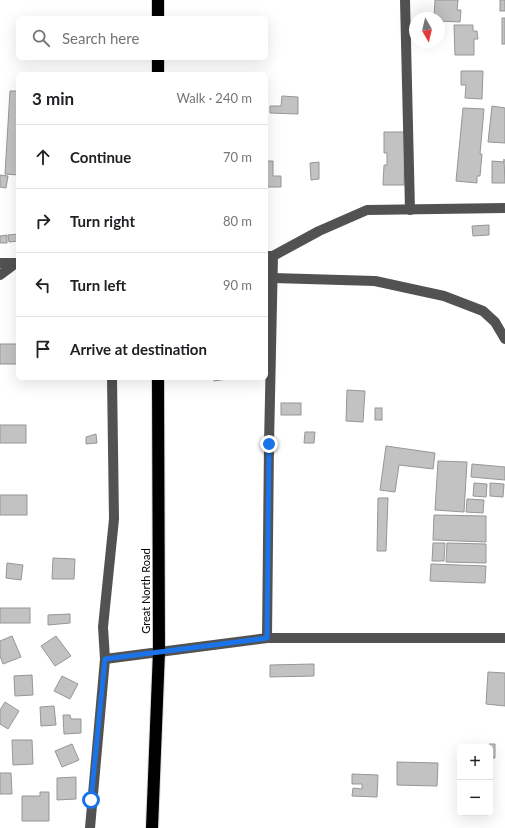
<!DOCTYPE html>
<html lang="en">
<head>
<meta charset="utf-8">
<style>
	:root { --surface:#fff; --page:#f2f2f2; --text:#202124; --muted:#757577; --line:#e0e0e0 }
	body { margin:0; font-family:Lato,sans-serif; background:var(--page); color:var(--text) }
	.controls { position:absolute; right:12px; bottom:12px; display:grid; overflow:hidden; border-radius:6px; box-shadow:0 4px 16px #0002 }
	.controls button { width:36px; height:36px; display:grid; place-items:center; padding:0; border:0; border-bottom:1px solid var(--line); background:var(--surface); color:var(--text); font:20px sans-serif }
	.compass { position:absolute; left:409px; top:12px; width:36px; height:36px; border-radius:50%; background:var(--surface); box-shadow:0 4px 16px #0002; rotate:172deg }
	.stop { position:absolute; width:12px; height:12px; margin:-9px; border:3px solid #1a73e8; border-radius:50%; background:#fff }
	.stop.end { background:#1a73e8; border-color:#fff; box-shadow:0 1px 4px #0008 }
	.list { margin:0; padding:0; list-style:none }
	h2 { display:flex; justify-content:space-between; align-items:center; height:52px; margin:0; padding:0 16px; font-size:17px }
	h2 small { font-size:13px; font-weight:400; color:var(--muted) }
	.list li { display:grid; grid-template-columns:26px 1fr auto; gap:12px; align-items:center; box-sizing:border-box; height:64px; padding:0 16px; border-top:1px solid var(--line) }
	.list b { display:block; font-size:15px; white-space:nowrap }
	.list em { font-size:13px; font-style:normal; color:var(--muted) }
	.icon { flex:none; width:22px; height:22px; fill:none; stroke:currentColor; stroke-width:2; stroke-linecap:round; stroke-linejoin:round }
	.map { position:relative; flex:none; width:505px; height:828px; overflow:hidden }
	.search { position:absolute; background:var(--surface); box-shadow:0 4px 16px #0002; left:16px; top:16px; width:252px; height:44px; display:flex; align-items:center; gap:10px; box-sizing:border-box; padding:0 14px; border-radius:6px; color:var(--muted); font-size:15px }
	.panel { position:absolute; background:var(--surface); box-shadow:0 4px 16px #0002; left:16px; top:72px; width:252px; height:308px; border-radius:6px }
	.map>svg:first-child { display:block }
	.building { fill:#c2c2c2; stroke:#969696 }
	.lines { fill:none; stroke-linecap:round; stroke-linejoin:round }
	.highway-casing { stroke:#dbdbdb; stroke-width:14 }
	.minor { stroke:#525252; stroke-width:10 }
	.highway { stroke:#000; stroke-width:12 }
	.route { stroke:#1a73e8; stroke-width:5 }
	.labels { text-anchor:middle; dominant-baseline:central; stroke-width:4; stroke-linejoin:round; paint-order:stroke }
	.street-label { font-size:11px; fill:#000; stroke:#fff }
</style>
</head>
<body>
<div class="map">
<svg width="505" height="828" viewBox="0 0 505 828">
	<rect width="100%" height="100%" fill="#fff"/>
	<!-- building -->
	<g class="building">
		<polygon points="435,0 458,0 457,10 461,10 460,22 439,21 439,18 434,18"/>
		<rect x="500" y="0" width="5" height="11"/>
		<rect x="502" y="18" width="3" height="26"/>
		<polygon points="454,25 473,25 473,31 477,31 478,39 474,39 474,55 455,55"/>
		<polygon points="461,71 483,71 482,99 465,98 466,85 461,85"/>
		<polygon points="10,91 18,91 18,175 5,174"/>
		<polygon points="282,96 298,97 298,114 270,113 270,106 281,106"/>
		<polygon points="492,106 505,108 505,143 488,142"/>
		<polygon points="463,108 484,109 480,154 482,154 480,176 477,176 477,183 456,181"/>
		<polygon points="384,132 405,132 404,185 383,185 384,165 387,165 387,153 384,153"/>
		<polygon points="504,159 505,183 492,183 492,161 504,162"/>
		<polygon points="266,161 273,161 273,176 281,176 281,187 266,187"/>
		<polygon points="319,162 319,179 311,180 310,163"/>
		<polygon points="0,175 8,176 6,188 0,187"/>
		<polygon points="489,225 489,235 473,236 472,226"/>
		<polygon points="18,234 18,241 9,242 8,235"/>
		<polygon points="7,235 7,243 0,243 0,236"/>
		<rect x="0" y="344" width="18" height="20"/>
		<polygon points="214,378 227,378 227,379 214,381"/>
		<polygon points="347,390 365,391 363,422 346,421"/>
		<rect x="281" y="403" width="20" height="12"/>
		<rect x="375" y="408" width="7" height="12"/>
		<rect x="0" y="425" width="26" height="18"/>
		<polygon points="305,432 315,432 314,443 304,443"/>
		<polygon points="96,434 97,443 86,444 86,437"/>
		<polygon points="386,446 435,453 433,469 399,465 395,492 380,490"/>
		<polygon points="438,461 467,462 464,512 435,510"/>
		<polygon points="472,464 505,467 505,480 471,477"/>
		<polygon points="474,483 487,484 486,497 473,496"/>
		<polygon points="490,483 504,484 503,497 490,496"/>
		<rect x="0" y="495" width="27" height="20"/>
		<polygon points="378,498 388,498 386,551 377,551"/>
		<polygon points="467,499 484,500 483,513 466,512"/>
		<polygon points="434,515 486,516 486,542 433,540"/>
		<polygon points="433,543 445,543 444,561 432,561"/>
		<polygon points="447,543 486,544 486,563 446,562"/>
		<polygon points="53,558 75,559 74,579 52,579"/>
		<polygon points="7,563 23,565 21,580 6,578"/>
		<polygon points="431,564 486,566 485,583 430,581"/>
		<rect x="0" y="608" width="30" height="15"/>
		<polygon points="70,614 70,623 48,625 48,615"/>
		<polygon points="12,636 21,657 3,664 0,656 0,641"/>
		<polygon points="56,636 71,656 55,666 41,646"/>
		<polygon points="314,664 314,676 270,677 270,665"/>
		<polygon points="488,672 505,673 505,706 486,704"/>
		<polygon points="32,675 33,695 15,696 14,676"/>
		<polygon points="62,676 78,684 70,699 54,691"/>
		<polygon points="5,702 19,711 8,729 0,724 0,710"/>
		<polygon points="54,706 56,725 41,726 40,707"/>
		<polygon points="63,715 70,715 71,719 81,719 81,733 64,734"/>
		<polygon points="12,740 32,740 33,764 13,765"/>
		<polygon points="72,744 79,760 62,767 55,751"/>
		<polygon points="489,744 495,744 495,758 490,758"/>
		<polygon points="397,762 438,763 437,786 397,785"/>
		<polygon points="0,773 11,773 12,794 0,794"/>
		<polygon points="352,774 378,775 377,797 352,796 353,788 362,789 362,784 352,784"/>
		<polygon points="76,777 76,799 57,800 57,778"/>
		<polygon points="40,792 49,792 49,821 22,821 22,796 40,796"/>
	</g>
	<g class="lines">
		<!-- highway casing -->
		<g class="highway-casing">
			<g id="highway">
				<polyline points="158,0 158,18"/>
				<polyline points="158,58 158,74"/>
				<polyline points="152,828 159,651 158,378"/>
			</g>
		</g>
		<!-- minor -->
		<g class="minor">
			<polyline points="405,0 410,210"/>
			<polyline points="266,256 273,256 319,231 367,210 505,208"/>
			<polyline points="0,263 18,263"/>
			<polyline points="0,275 16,263"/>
			<polyline points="273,278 375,281 444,296 483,311 495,322 505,339"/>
			<polyline points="267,638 269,444 273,256"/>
			<polyline points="105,659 267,638 505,638"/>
			<polyline points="90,828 105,659 103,627 114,519 112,378"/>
		</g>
		<!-- highway -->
		<use href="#highway" class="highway"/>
	</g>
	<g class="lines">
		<!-- route -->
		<polyline class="route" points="91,800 105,659 267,638 269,444"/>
	</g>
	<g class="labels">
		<!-- street labels -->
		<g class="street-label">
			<text transform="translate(145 591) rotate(-90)">Great North Road</text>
		</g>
	</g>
</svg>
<div class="controls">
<button>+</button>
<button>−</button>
</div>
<svg class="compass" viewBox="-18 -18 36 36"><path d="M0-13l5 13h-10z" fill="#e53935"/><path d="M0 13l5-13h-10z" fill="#757577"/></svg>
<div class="stop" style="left:91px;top:800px"></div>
<div class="stop end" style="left:269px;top:444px"></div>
<div class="search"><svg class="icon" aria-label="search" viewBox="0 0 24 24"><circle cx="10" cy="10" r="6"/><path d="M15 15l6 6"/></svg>Search here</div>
<section class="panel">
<h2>3 min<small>Walk · 240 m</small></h2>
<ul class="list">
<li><svg class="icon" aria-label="ahead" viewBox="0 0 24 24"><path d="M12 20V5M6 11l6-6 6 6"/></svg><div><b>Continue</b></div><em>70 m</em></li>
<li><svg class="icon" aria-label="right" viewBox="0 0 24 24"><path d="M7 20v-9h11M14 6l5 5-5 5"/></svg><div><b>Turn right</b></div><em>80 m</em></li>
<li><svg class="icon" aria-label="left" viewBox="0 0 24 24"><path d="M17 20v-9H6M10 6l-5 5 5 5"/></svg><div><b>Turn left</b></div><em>90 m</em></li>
<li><svg class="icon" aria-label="arrive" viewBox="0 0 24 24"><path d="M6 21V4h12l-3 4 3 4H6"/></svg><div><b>Arrive at destination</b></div></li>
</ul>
</section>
</div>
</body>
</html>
